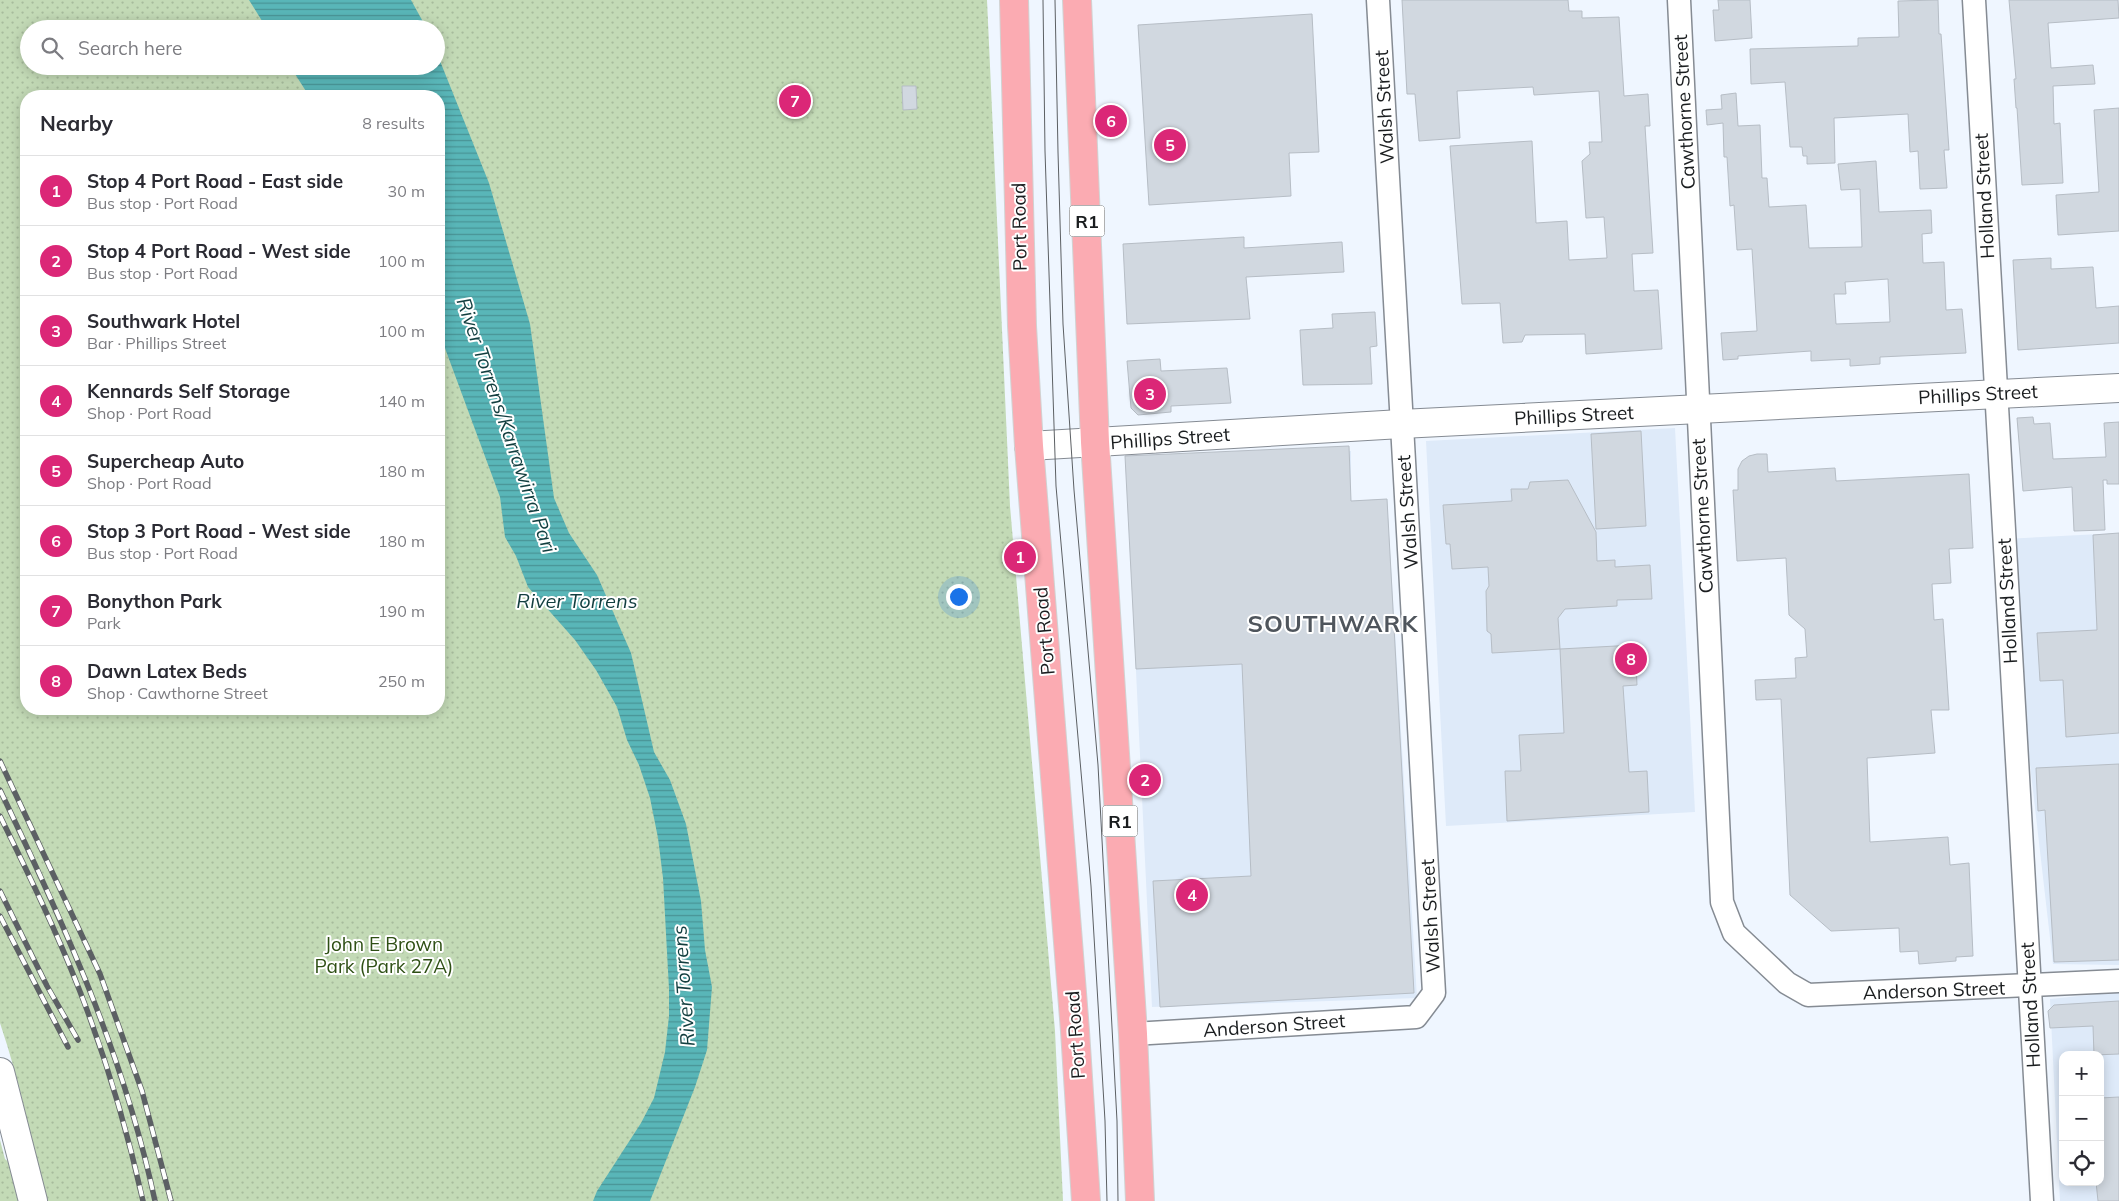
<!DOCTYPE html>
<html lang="en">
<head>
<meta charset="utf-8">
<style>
	:root { --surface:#fff; --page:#f2f2f3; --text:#2b2b33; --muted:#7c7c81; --line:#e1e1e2; --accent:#db2777 }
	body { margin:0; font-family:Mulish,sans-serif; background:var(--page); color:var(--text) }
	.controls { position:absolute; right:15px; bottom:15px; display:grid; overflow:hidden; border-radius:10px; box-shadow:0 2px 12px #0003 }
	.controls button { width:45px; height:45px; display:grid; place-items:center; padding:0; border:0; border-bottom:1px solid var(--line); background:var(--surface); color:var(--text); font:25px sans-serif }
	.you { position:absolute; left:958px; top:596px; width:18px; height:18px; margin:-12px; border:4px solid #fff; border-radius:50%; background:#1a73e8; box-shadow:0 0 0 8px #1a73e833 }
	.badge { display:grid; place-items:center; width:32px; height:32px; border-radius:50%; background:var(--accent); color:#fff; font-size:16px; font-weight:700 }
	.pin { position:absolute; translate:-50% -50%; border:2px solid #fff; box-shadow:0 1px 5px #0006 }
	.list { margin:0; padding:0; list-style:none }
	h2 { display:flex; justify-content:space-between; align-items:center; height:65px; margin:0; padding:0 20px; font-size:21px }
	h2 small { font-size:16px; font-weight:400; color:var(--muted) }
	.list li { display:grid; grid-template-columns:32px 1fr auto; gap:15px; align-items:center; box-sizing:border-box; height:70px; padding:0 20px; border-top:1px solid var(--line) }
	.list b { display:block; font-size:19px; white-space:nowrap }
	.list p { margin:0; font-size:16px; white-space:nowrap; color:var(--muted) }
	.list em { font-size:16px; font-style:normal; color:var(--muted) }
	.icon { flex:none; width:28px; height:28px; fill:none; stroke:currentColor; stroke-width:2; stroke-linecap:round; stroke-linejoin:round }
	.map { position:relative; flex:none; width:2119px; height:1201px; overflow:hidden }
	.search { position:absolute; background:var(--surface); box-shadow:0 2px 12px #0003; left:20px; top:20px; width:425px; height:55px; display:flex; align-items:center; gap:12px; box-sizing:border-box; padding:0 18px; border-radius:28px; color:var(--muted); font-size:19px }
	.panel { position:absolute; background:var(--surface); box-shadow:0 2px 12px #0003; left:20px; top:90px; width:425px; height:625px; border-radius:20px }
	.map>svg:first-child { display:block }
	.built { fill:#deeaf9; fill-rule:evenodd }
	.grass { fill:url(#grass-dots); fill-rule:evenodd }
	.water { fill:url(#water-rules) }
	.building { fill:#d1d8e0; stroke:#b6bdc5; fill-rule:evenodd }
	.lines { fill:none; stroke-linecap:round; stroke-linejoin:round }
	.street-casing { stroke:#858b93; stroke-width:25 }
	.secondary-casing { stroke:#858b93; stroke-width:30 }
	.highway-casing { stroke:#d1d2d2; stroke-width:30 }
	.street { stroke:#fff; stroke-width:22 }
	.secondary { stroke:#fff; stroke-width:28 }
	.highway { stroke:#fbabb2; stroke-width:28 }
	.tram { stroke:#5c6064; stroke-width:1 }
	.rail-casing { stroke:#5c6064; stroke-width:5.5 }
	.rail { stroke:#fff; stroke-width:4; stroke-dasharray:11; stroke-linecap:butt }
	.labels { text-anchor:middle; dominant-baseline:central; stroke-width:4; stroke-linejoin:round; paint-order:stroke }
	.shield { fill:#fff; stroke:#5f6162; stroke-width:1 }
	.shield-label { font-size:18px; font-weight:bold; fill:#1a1d1f }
	.street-label { font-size:19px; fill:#1a1d1f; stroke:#fff }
	.park-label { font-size:19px; fill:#2e4f14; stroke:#fff }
	.water-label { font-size:20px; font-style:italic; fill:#123e3f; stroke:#fff }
	.district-label { font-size:24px; font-weight:bold; letter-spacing:1px; fill:#4f555c; stroke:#fff }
</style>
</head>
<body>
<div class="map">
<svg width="2119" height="1201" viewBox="0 0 2119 1201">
	<defs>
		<pattern id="grass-dots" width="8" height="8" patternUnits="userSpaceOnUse" patternTransform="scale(1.25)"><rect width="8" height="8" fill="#c3dab6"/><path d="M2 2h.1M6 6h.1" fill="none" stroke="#a7bb9c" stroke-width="1.8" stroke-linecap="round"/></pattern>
		<pattern id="water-rules" width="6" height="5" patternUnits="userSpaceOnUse" patternTransform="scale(1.25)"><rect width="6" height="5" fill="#59b6b8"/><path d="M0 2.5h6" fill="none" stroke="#499395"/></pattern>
	</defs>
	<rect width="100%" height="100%" fill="#eff6ff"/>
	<!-- built -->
	<g class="built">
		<polygon points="1675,428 1695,812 1446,826 1426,441"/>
		<polygon points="1351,451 1351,501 1387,499 1417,998 1152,1007 1127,482 1147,458"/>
		<polygon points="2119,533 2119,965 2053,964 2004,539"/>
		<path d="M2119,992V1201H2060L2050,999ZM2063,1055H2100V1182H2063Z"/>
	</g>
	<!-- grass -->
	<g class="grass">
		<path d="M0,0H987L1010,506L1055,1031L1063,1201H45C32,1141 20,1082 0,1023ZM29,29H436V66H29ZM26,96H439V709H26Z"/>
		<polygon points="0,1140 5,1159 12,1165 26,1201 0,1201"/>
	</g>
	<!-- water -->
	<g class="water">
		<polygon points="249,0 411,0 427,29 267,29"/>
		<polygon points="436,51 489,183 530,324 554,498 569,533 597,575 631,653 654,752 670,780 686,824 701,901 705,950 712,987 707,1050 695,1087 650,1201 593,1201 597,1191 641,1123 654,1098 665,1052 669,1016 669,989 663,878 658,838 650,798 639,765 627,740 617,707 596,670 575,640 528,587 516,556 505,537 500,497 439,332 439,96 309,96 290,66 436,66"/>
	</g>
	<!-- building -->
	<g class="building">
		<polygon points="1402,0 1568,0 1569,11 1582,11 1582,18 1619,17 1624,96 1648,94 1650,126 1645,126 1653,253 1632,254 1634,291 1658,290 1662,349 1586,354 1585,334 1525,335 1522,342 1503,343 1500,303 1462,304 1450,146 1532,141 1536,223 1567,221 1569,260 1607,258 1604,217 1586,218 1582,161 1590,154 1589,142 1602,142 1599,91 1534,95 1533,87 1457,91 1460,138 1419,141 1415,94 1407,94"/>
		<polygon points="1718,0 1750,0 1752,38 1715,41 1713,10 1719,10"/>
		<polygon points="1938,0 1939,34 1941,34 1949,150 1944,150 1947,188 1920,189 1918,151 1910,152 1908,114 1834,118 1835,163 1807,164 1807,156 1803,156 1802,147 1790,147 1785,82 1751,84 1750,49 1858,46 1858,38 1899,37 1898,1"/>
		<polygon points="2009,0 2118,0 2119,18 2048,23 2051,68 2093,65 2095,84 2053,86 2054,124 2060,123 2063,183 2022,185 2017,108 2016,108 2014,79 2016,79"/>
		<polygon points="1312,14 1319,152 1289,153 1291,196 1149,205 1138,25"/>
		<polygon points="902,86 916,86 917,109 903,110"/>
		<path d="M1736,93L1738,126L1760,125L1762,178H1767L1769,207L1806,205L1809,248L1862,247L1860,189L1841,190L1838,164L1876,161L1879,212L1931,210L1932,233L1922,234L1923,263L1944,262L1946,310L1962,309L1966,353L1880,357V364L1850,366V359L1811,361V351L1738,356V359L1723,360L1721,333L1757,331L1752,249L1737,250L1734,205L1730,206L1727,157H1724L1723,123L1707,125L1706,110L1722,109L1721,95ZM1888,279L1890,322L1836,324L1834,294H1846L1845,282Z"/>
		<polygon points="2119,108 2119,231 2058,235 2056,195 2099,192 2094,110"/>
		<polygon points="1244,237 1244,248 1342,242 1344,272 1246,277 1250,319 1127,324 1123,244"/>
		<polygon points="2051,258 2051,269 2093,267 2096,308 2119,306 2119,343 2018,350 2013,260"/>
		<polygon points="1375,312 1377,346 1370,347 1372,384 1303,385 1300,330 1333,328 1332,314"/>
		<polygon points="1160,359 1161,371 1227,368 1231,403 1171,406 1171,412 1138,415 1131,408 1127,361"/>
		<polygon points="2033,417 2034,424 2050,423 2053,459 2106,457 2104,423 2119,422 2119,484 2107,484 2107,480 2103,480 2105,530 2074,531 2072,487 2023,491 2017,418"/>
		<polygon points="1641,431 1646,526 1596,529 1591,434"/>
		<polygon points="1349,446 1351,501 1387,499 1414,993 1160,1007 1153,881 1251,876 1242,664 1136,669 1125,456"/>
		<polygon points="1757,454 1767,454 1768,472 1835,468 1836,481 1969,474 1973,548 1949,549 1951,583 1932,584 1934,620 1943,619 1949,710 1931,710 1935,753 1867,758 1870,842 1948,837 1950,865 1969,863 1973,956 1956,957 1956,961 1919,964 1918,951 1900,952 1899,928 1831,931 1790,895 1781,699 1756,700 1755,680 1796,678 1795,658 1807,657 1805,629 1789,615 1786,558 1737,561 1733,490 1738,490 1738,469 1742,461 1749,456"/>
		<polygon points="1568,480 1596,532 1597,561 1615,560 1615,567 1650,565 1652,599 1617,600 1617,606 1565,609 1558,618 1560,649 1492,653 1491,634 1487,631 1486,591 1489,586 1488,567 1452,569 1450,544 1446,544 1443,505 1512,501 1511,489 1528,489 1530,482"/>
		<polygon points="2119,533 2119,733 2066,737 2063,680 2040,681 2037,633 2097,630 2093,535"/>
		<polygon points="1635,645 1637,685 1623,686 1629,772 1647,771 1649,812 1507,821 1505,771 1521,771 1519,735 1564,733 1560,649"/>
		<polygon points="2119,764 2119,960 2054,962 2045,810 2038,811 2036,768"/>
		<polygon points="2119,1001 2119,1054 2094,1055 2093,1026 2050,1028 2048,1011 2054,1005"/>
		<polygon points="2119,1097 2119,1201 2098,1201 2096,1182 2100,1182 2100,1098"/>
	</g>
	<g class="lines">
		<!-- street casing -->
		<g class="street-casing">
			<g id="street">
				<polyline points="1679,0 1722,902 1734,933 1787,983 1808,995 2119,981"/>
				<polyline points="1974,0 2042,1201"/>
				<polyline points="1133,1034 1416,1017 1434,993 1378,0"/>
			</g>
		</g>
		<!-- secondary casing -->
		<g class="secondary-casing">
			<g id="secondary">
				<polyline points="1029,446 1401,424 2119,388"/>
				<polyline points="0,1072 33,1201"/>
			</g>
		</g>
		<!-- highway casing -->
		<g class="highway-casing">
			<g id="highway">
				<polyline points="1014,0 1022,326 1029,446 1075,1031 1086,1201"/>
				<polyline points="1077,0 1095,442 1133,1034 1140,1201"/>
			</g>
		</g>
		<!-- street -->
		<use href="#street" class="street"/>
		<!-- secondary -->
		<use href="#secondary" class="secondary"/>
		<!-- highway -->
		<use href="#highway" class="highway"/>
		<!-- tram -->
		<g class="tram">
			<polyline points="1043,0 1045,151 1056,486 1091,886 1105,1121 1107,1201"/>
			<polyline points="1055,0 1058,152 1063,324 1074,490 1098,765 1117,1121 1118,1201"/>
		</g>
		<!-- rail casing -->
		<g class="rail-casing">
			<g id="rail">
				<polyline points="0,761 100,974 142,1091 171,1201"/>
				<path d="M0,790C64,924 124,1055 155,1201"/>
				<path d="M0,816C28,873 56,930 79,989C106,1058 127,1129 143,1201"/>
				<polyline points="0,891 47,986 78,1040"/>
				<polyline points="0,916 68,1047"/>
			</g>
		</g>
		<!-- rail -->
		<use href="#rail" class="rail"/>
	</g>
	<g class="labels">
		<!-- shield labels -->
		<g class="shield">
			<rect x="1069.5" y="205.5" width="35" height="31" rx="4"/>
			<rect x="1102.5" y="805.5" width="35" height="31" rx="4"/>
		</g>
		<g class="shield-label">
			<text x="1087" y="221">R1</text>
			<text x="1120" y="821">R1</text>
		</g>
		<!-- street labels -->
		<g class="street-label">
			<text transform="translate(1384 107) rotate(-93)">Walsh Street</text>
			<text transform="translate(1684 112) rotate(-93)">Cawthorne Street</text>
			<text transform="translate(1984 196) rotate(-93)">Holland Street</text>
			<text transform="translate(1019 227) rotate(-91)">Port Road</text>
			<text transform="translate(1978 394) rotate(-3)">Phillips Street</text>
			<text transform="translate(1574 415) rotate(-3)">Phillips Street</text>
			<text transform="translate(1170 438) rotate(-4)">Phillips Street</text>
			<text transform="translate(1407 512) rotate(-94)">Walsh Street</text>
			<text transform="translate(1702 516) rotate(-93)">Cawthorne Street</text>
			<text transform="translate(2007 601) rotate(-93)">Holland Street</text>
			<text transform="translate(1044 631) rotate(-95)">Port Road</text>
			<text transform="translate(1430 916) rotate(-93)">Walsh Street</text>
			<text transform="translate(1934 990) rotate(-2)">Anderson Street</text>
			<text transform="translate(2030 1005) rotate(-93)">Holland Street</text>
			<text transform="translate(1274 1025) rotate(-4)">Anderson Street</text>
			<text transform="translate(1075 1035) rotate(-94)">Port Road</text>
		</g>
		<!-- park labels -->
		<g class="park-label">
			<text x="384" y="944">John E Brown<tspan x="384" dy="22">Park (Park 27A)</tspan></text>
		</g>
		<!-- water labels -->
		<g class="water-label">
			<text transform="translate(507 425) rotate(71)">River Torrens/Karrawirra Pari</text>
			<text x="577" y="600">River Torrens</text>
			<text transform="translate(683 986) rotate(-94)">River Torrens</text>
		</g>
		<!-- district labels -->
		<g class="district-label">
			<text x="1333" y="623">SOUTHWARK</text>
		</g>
	</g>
</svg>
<div class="controls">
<button>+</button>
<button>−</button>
<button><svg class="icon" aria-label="locate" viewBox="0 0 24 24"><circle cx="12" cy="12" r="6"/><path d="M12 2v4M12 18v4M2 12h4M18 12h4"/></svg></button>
</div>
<div class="you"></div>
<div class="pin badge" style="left:1020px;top:557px">1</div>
<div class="pin badge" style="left:1145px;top:780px">2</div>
<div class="pin badge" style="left:1150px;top:394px">3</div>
<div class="pin badge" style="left:1192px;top:895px">4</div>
<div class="pin badge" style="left:1170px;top:145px">5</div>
<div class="pin badge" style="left:1111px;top:121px">6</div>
<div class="pin badge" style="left:795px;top:101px">7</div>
<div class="pin badge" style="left:1631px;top:659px">8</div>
<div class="search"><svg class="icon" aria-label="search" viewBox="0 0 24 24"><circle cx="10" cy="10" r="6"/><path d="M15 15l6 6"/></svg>Search here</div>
<section class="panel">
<h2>Nearby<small>8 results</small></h2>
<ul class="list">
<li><span class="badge">1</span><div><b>Stop 4 Port Road - East side</b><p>Bus stop · Port Road</p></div><em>30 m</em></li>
<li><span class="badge">2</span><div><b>Stop 4 Port Road - West side</b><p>Bus stop · Port Road</p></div><em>100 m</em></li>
<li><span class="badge">3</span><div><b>Southwark Hotel</b><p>Bar · Phillips Street</p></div><em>100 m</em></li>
<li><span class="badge">4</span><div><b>Kennards Self Storage</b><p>Shop · Port Road</p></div><em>140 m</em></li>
<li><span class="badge">5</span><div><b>Supercheap Auto</b><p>Shop · Port Road</p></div><em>180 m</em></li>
<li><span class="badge">6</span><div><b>Stop 3 Port Road - West side</b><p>Bus stop · Port Road</p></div><em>180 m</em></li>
<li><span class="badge">7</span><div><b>Bonython Park</b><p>Park</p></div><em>190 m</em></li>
<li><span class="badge">8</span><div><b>Dawn Latex Beds</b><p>Shop · Cawthorne Street</p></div><em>250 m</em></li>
</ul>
</section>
</div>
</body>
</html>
